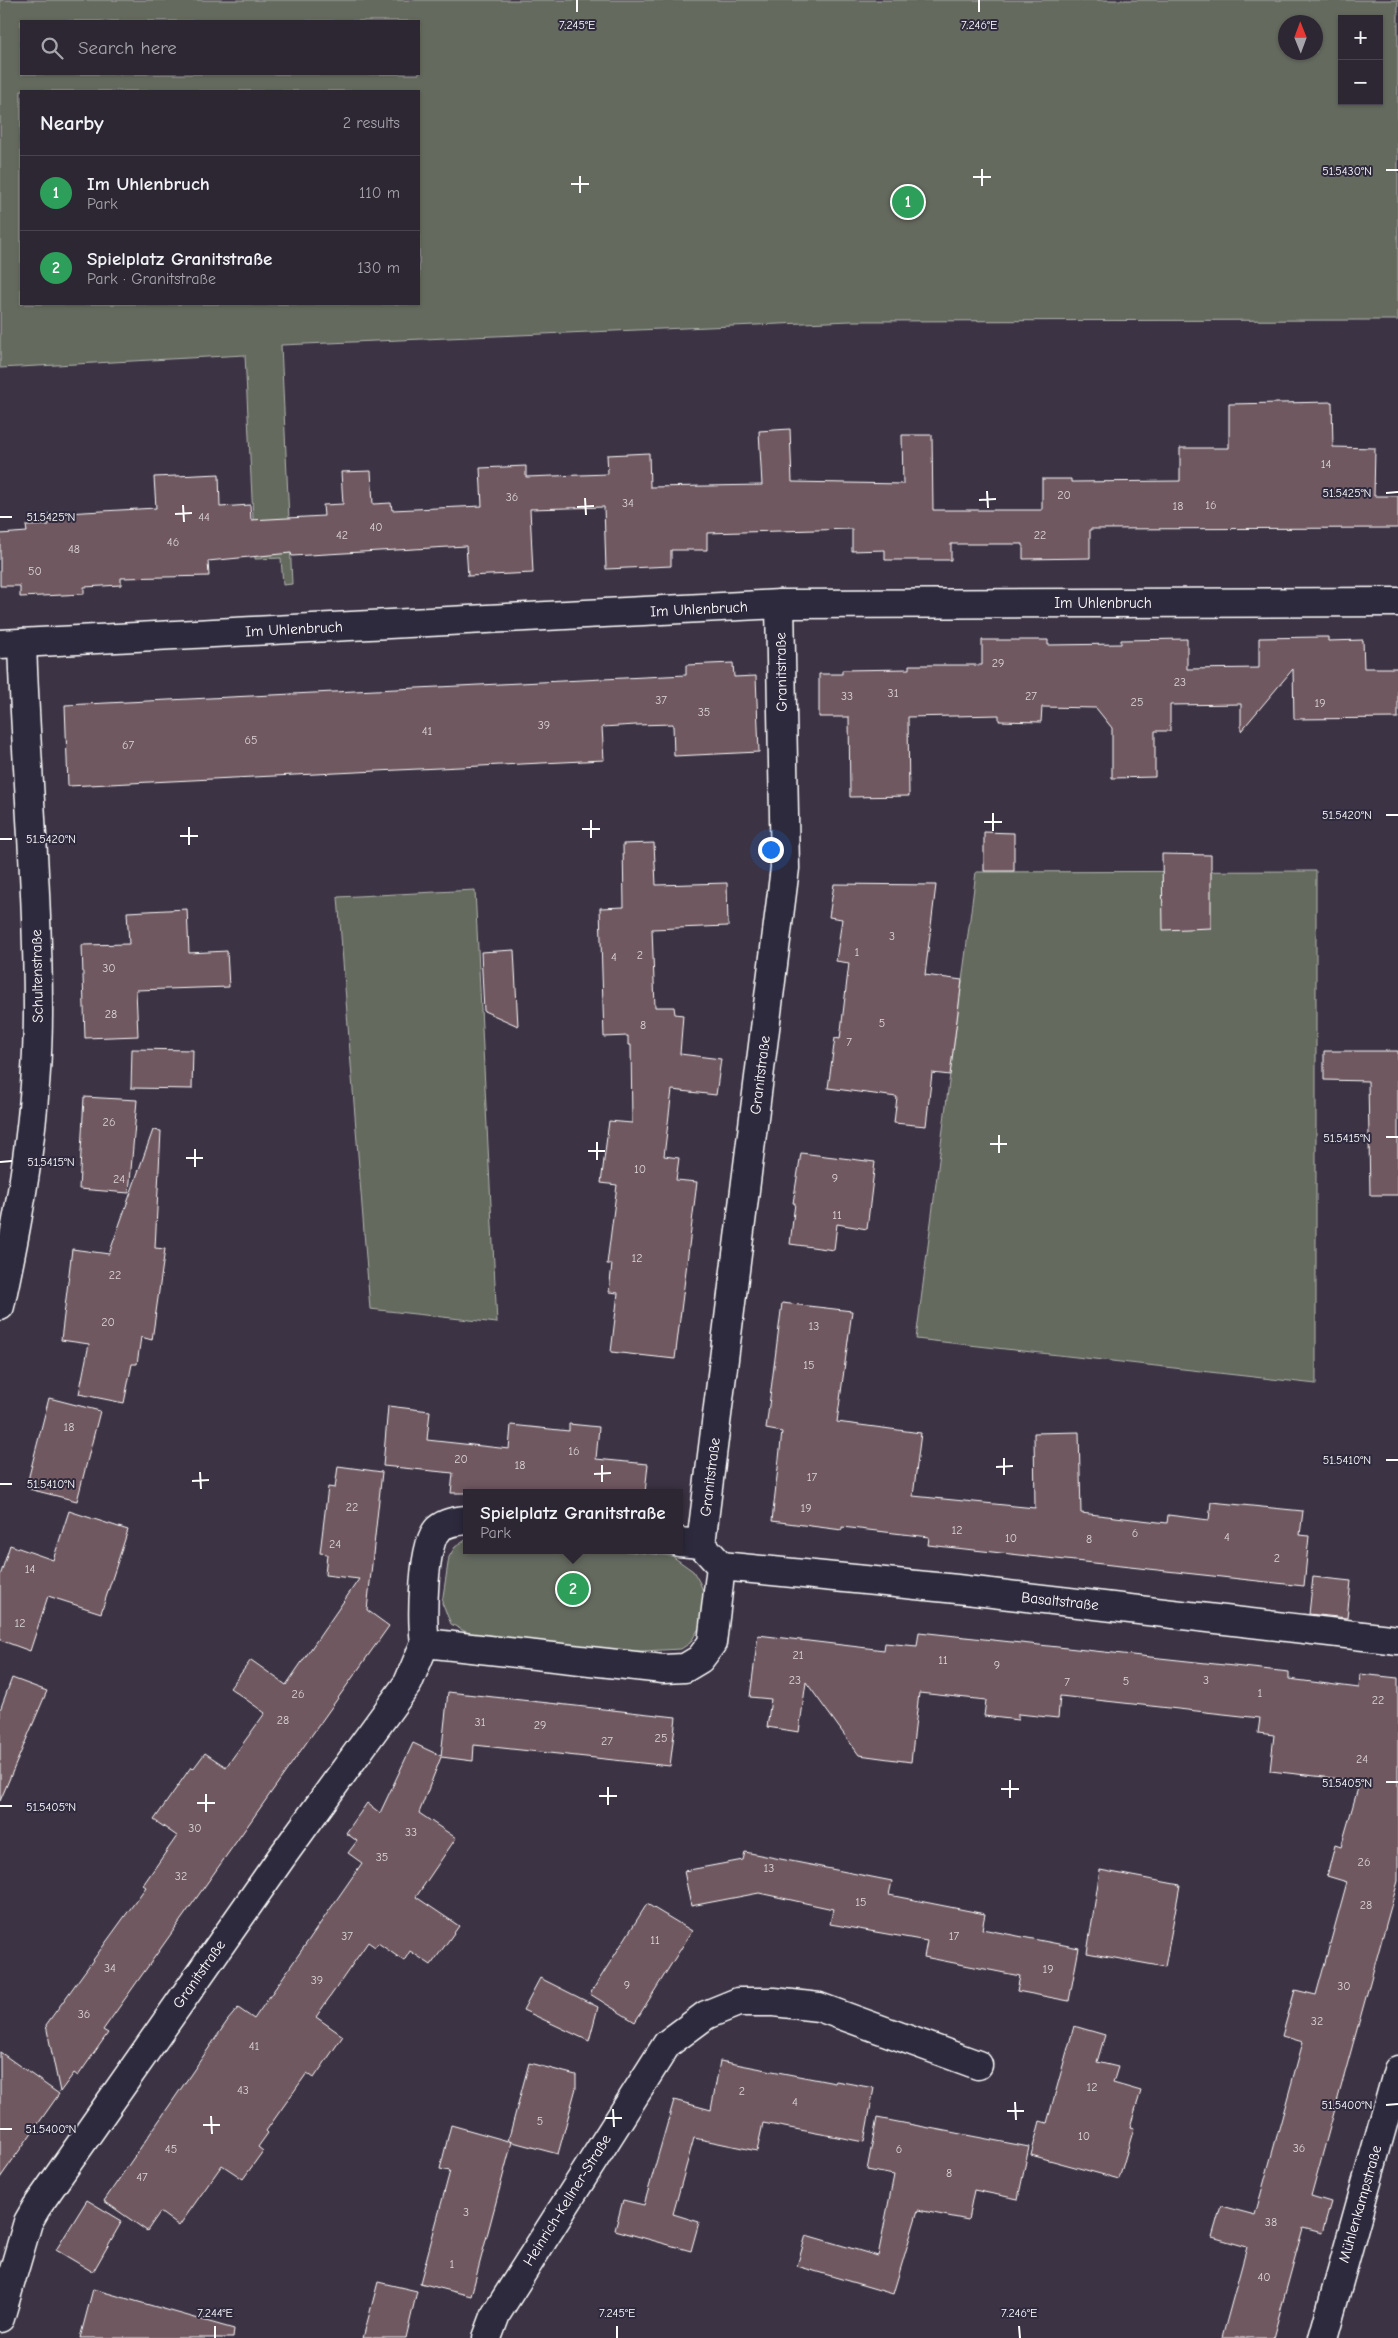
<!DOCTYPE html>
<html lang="en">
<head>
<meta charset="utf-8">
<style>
	:root { --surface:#2d2633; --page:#352e3b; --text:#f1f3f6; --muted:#a7a5ac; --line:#48434e; --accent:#ffd166 }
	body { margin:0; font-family:"Comic Neue",sans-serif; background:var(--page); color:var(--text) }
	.controls { position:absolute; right:15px; top:15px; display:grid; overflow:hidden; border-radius:0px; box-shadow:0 1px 4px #0004 }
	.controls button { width:45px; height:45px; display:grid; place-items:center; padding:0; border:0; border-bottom:1px solid var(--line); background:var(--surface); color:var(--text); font:25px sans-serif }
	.compass { position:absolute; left:1278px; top:15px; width:45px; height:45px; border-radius:50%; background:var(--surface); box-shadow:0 1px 4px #0004; rotate:359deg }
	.you { position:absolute; left:770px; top:849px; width:18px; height:18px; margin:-12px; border:4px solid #fff; border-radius:50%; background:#1a73e8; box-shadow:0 0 0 8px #1a73e833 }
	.badge { display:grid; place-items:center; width:32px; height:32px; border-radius:50%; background:var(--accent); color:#fff; font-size:16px; font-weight:700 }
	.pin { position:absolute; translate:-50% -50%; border:2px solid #fff; box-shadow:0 1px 5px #0006 }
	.popup { position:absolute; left:463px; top:1489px; width:220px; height:65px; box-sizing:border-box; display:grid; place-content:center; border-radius:0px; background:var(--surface); filter:drop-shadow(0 1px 4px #0005); font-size:16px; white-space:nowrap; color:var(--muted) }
	.popup b { font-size:19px; color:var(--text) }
	.popup::after { content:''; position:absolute; left:50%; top:100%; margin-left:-10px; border:10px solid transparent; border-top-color:var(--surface) }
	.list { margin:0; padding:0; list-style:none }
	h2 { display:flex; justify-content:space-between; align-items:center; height:65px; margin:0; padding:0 20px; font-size:21px }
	h2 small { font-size:16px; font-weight:400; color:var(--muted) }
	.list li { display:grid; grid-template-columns:32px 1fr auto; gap:15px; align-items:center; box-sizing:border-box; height:75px; padding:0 20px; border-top:1px solid var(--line) }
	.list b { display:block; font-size:19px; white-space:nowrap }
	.list p { margin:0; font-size:16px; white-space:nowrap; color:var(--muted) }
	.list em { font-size:16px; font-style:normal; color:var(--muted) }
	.icon { flex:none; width:28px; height:28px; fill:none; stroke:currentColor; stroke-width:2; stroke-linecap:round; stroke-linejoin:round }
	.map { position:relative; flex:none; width:1398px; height:2338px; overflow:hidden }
	.search { position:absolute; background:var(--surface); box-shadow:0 1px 4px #0004; left:20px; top:20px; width:400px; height:55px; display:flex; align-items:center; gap:12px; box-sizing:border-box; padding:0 18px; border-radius:0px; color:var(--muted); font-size:19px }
	.panel { position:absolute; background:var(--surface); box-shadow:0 1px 4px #0004; left:20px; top:90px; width:400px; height:215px; border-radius:0px }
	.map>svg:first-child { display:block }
	.green { fill:#656b5f; stroke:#b2b5af; fill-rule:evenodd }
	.building { fill:#705960; stroke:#fff }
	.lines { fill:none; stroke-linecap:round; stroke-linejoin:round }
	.minor-casing { stroke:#fff; stroke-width:31 }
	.minor { stroke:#2f2a3d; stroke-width:28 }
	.ticks { fill:none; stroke:#fff; stroke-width:2 }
	.labels { text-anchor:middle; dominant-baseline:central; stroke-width:4; stroke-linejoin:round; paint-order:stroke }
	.number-label { font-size:12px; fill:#dbd6d7 }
	.street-label { font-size:15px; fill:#fff; stroke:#2f2a3d }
	.ticks-label { font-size:12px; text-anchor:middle; fill:#fff; stroke:#2f2a3d; stroke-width:4; stroke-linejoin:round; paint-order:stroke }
</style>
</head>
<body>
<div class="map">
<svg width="1398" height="2338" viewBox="0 0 1398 2338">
	<rect width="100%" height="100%" fill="#3c3344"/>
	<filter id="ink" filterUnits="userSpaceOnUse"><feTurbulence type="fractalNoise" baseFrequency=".02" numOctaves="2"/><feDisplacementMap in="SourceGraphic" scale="10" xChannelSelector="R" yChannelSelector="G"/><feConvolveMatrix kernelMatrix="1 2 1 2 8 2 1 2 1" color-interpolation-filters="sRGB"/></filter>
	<g filter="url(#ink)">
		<!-- green -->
		<g class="green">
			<path d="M0,0H1398V320L851,321L281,345L292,584L283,585L281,558L255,559L245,355L0,368ZM1342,19H1379V101H1342ZM21,21H419V74H21ZM1286,22H1316V52H1286ZM21,91H419V304H21Z"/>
			<polygon points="1316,871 1316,1384 916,1339 976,872"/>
			<polygon points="475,890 497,1323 370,1309 338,897"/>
			<polygon points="467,1539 467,1550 617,1550 672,1556 693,1571 700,1583 705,1596 701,1625 690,1643 681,1649 624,1652 478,1636 464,1631 451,1624 442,1603 449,1557 455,1547"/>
		</g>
		<!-- building -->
		<g class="building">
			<polygon points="1332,402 1333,447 1375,448 1374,496 1398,496 1398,528 1090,529 1090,558 1023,559 1023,544 951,544 951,560 885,560 885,550 852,551 852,529 707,533 707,550 671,550 671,566 606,569 604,507 530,509 533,573 468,576 466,546 292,556 291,553 208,561 209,576 121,578 121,585 84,587 84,594 20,597 20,586 0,586 0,534 27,532 26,526 49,525 48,514 156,508 154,477 219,474 220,507 250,505 251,520 324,516 323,505 343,504 341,472 371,471 373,504 391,503 392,510 482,506 480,468 526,466 526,477 608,474 607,455 649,453 650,487 762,485 759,431 790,429 792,482 903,484 902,435 932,435 933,510 1042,510 1042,479 1071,479 1071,482 1180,481 1180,448 1229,448 1229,404"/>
			<polygon points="1320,637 1328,637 1328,641 1363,640 1364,668 1398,668 1398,718 1294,719 1293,669 1241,731 1241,704 1170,705 1170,731 1155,731 1155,777 1112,778 1112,728 1096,708 1042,707 1041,722 999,721 999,715 908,717 909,796 850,797 849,717 819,717 819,674 842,674 842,670 909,669 909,665 982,665 982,640 1048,640 1048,645 1121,644 1121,640 1187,639 1187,669 1259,668 1259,638"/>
			<polygon points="733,663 734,677 756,676 759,752 674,756 673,724 636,725 602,727 604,760 68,786 65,705 686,675 686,665"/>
			<polygon points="984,832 1014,833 1014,871 984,871"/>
			<polygon points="654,843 656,885 727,883 728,926 652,929 655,1007 674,1007 675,1014 683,1015 680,1054 721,1059 716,1095 672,1090 664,1156 679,1158 676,1180 697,1182 675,1359 611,1352 618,1293 609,1292 612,1264 607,1264 617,1185 601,1183 609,1121 632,1123 631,1045 628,1045 628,1036 604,1037 600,908 624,907 623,844"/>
			<polygon points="1162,854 1211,855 1211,928 1163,930"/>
			<polygon points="834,884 936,885 925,975 962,980 950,1075 932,1073 926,1126 894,1123 897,1097 828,1088 835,1038 840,1039 849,963 836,961 842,919 829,917"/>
			<polygon points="187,909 189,953 227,951 229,987 136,990 138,1036 85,1038 82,945 129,944 127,912"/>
			<polygon points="514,950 518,1026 484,1011 481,952"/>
			<polygon points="132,1049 193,1050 192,1089 131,1088"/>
			<polygon points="1324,1051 1398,1051 1398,1195 1370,1195 1368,1081 1324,1080"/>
			<polygon points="84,1097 137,1100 129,1193 79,1189"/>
			<polygon points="153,1130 161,1131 155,1248 165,1249 152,1340 141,1337 137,1364 132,1364 124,1403 79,1394 89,1344 61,1340 72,1249 109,1254"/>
			<polygon points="801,1153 875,1162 867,1229 837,1224 834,1250 790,1244 795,1203 793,1203"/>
			<polygon points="782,1303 852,1311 837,1422 921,1433 913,1496 1035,1508 1034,1433 1079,1432 1081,1513 1167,1523 1168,1515 1209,1520 1211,1502 1303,1511 1300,1535 1309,1536 1304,1586 928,1545 929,1537 842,1527 842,1530 772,1521 782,1432 766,1429"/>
			<polygon points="49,1398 100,1411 77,1501 29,1489 29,1476"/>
			<polygon points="388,1406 430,1411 427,1440 509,1449 511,1425 569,1431 569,1424 599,1427 596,1459 648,1464 645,1493 451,1493 453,1473 383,1466"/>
			<polygon points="338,1466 382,1472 367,1610 389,1626 103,2030 108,2033 78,2076 74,2073 60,2092 46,2025 146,1887 143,1885 177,1836 154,1820 191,1767 193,1769 205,1753 226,1767 265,1713 230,1688 251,1660 286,1685 359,1579 325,1575 327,1554 320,1553 328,1487 335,1488"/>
			<polygon points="69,1511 128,1530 101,1613 48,1596 30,1651 0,1640 0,1576 10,1545 53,1560"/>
			<polygon points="1313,1577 1351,1581 1347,1618 1309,1614"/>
			<polygon points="919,1632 1289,1672 1289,1679 1359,1688 1360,1674 1398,1678 1398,1881 1311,2196 1331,2202 1322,2233 1303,2228 1273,2338 1222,2338 1247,2247 1212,2237 1221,2206 1255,2215 1303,2042 1282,2036 1295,1990 1316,1995 1347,1882 1327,1876 1335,1845 1341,1847 1360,1781 1270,1771 1274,1735 1258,1733 1260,1718 1060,1696 1058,1718 1018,1714 1018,1720 984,1716 986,1700 919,1693 911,1762 859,1755 806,1682 799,1732 767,1727 771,1699 750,1697 758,1635 884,1650 885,1643 917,1646"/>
			<polygon points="12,1678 47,1691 0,1801 0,1710"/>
			<polygon points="448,1692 676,1717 670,1766 474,1745 473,1761 441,1757 419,1813 456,1838 416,1897 459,1926 431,1965 410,1951 404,1961 378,1943 375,1947 368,1942 316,2017 343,2036 314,2078 307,2073 266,2131 268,2133 258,2147 263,2151 243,2179 222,2165 179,2226 160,2212 147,2231 104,2201 228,2020 238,2008 254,2019 362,1863 348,1853 357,1841 346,1833 367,1803 380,1813 413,1743 441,1756"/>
			<polygon points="745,1852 892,1881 889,1895 985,1914 982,1929 1079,1948 1069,2001 1017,1991 1020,1976 924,1957 927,1941 830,1924 833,1909 759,1893 691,1906 684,1871 743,1860"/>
			<polygon points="1100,1870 1180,1885 1165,1967 1087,1953"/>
			<polygon points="647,1904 692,1931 635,2022 590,1994"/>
			<polygon points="540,1978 598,2007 589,2041 523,2010"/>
			<polygon points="1074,2026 1105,2035 1097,2062 1118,2067 1113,2083 1141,2091 1130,2127 1134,2128 1119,2179 1031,2155 1040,2121 1047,2123"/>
			<polygon points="0,2052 59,2094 0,2178"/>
			<polygon points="720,2061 835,2083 836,2081 874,2088 864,2142 763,2123 757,2151 694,2138 673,2214 699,2222 691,2251 615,2230 623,2200 644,2205 674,2100 711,2110"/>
			<polygon points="529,2063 576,2075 576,2088 558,2154 509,2141 512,2142 471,2296 420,2283 450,2171 440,2169 451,2125 508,2141"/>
			<polygon points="877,2118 1029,2147 1018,2199 974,2190 968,2220 918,2210 893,2294 797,2266 806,2235 878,2256 894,2175 867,2170"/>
			<polygon points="87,2200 122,2221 93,2272 56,2250"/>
			<polygon points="378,2282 417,2291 406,2338 363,2338"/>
			<polygon points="93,2289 234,2329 233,2338 80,2338"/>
		</g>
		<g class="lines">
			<!-- minor casing -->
			<g class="minor-casing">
				<g id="minor">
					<polyline points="0,644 780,604 1398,602"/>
					<path d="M0,1306C21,1209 38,1111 38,1010C38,888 26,766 22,643"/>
					<path d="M467,1520C456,1521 446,1522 438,1529C422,1544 422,1621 425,1643L663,1669L685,1668L700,1659L712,1643L721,1566L701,1544L679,1542"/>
					<polyline points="701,1544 785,868 780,604"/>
					<polyline points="721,1566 957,1589 1398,1640"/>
					<polyline points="0,2318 28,2222 36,2208 281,1858 408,1683 425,1643"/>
					<polyline points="487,2338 496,2314 667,2044 706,2015 738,2002 774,2002 819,2007 978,2065"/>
					<polyline points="1323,2338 1398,2070"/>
				</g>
			</g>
			<!-- minor -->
			<use href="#minor" class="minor"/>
		</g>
	</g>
	<!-- ticks -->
	<path class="ticks" d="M577,0V12M979,0V12M982,169V186M1386,170H1398M580,176V193M973,177H991M571,184H589M987,491L988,508M1386,493L1398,492M585,498L586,515M979,500L996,499M183,505L184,522M577,507L594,506M175,514L192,513M0,517H12M993,813V831M1386,815H1398M591,820V838M984,822H1002M189,827V845M582,829H600M180,836H198M0,839H12M999,1135V1153M1386,1137H1398M597,1142V1160M990,1144H1007M195,1149V1167M588,1151H605M186,1158H203M0,1162L12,1161M1004,1458V1475M1386,1460H1398M602,1465V1482M996,1467L1013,1466M200,1472L201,1489M594,1474L611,1473M192,1481L209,1480M0,1484H12M1010,1780V1798M1386,1782H1398M608,1787V1805M1001,1789H1019M206,1794V1812M599,1796H617M197,1803H215M0,1806H12M1015,2102L1016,2120M1386,2105L1398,2104M613,2109L614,2127M1007,2111H1024M211,2116L212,2134M605,2118H622M203,2125H220M0,2129H12M215,2326V2338M617,2326V2338M1019,2326L1020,2338"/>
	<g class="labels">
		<!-- number labels -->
		<g class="number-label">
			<text x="1326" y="464">14</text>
			<text x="1064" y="495">20</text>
			<text x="512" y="497">36</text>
			<text x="628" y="503">34</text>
			<text x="1211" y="505">16</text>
			<text x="1178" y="506">18</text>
			<text x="204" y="517">44</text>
			<text x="376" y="527">40</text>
			<text x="342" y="535">42</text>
			<text x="1040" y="535">22</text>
			<text x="173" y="542">46</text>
			<text x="74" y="549">48</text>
			<text x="35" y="571">50</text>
			<text x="998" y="663">29</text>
			<text x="1180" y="682">23</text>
			<text x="893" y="693">31</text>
			<text x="847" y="696">33</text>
			<text x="1031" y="696">27</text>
			<text x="661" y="700">37</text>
			<text x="1137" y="702">25</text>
			<text x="1320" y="703">19</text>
			<text x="704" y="712">35</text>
			<text x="544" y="725">39</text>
			<text x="427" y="731">41</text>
			<text x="251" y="740">65</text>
			<text x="128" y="745">67</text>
			<text x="892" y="936">3</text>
			<text x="857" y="952">1</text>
			<text x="640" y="955">2</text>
			<text x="614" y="957">4</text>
			<text x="109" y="968">30</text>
			<text x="111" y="1014">28</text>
			<text x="882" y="1023">5</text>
			<text x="643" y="1025">8</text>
			<text x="849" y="1042">7</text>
			<text x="109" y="1122">26</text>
			<text x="640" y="1169">10</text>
			<text x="835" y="1178">9</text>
			<text x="119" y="1179">24</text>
			<text x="837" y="1215">11</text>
			<text x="637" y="1258">12</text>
			<text x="115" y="1275">22</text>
			<text x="108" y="1322">20</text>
			<text x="814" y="1326">13</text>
			<text x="809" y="1365">15</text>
			<text x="69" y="1427">18</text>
			<text x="574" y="1451">16</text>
			<text x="461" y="1459">20</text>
			<text x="520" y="1465">18</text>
			<text x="812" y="1477">17</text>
			<text x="352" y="1507">22</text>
			<text x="806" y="1508">19</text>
			<text x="957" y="1530">12</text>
			<text x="1135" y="1533">6</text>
			<text x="1227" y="1537">4</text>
			<text x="1011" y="1538">10</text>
			<text x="1089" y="1539">8</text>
			<text x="335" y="1544">24</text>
			<text x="1277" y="1558">2</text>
			<text x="30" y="1569">14</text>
			<text x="20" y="1623">12</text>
			<text x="798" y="1655">21</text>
			<text x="943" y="1660">11</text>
			<text x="997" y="1665">9</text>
			<text x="795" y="1680">23</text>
			<text x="1206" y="1680">3</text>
			<text x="1126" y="1681">5</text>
			<text x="1067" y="1682">7</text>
			<text x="1260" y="1693">1</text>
			<text x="298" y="1694">26</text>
			<text x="1378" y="1700">22</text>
			<text x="283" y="1720">28</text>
			<text x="480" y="1722">31</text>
			<text x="540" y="1725">29</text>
			<text x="661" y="1738">25</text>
			<text x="607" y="1741">27</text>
			<text x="1362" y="1759">24</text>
			<text x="195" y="1828">30</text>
			<text x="411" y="1832">33</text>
			<text x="382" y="1857">35</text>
			<text x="1364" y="1862">26</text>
			<text x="769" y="1868">13</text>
			<text x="181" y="1876">32</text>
			<text x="861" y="1902">15</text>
			<text x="1366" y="1905">28</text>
			<text x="347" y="1936">37</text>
			<text x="954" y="1936">17</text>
			<text x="655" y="1940">11</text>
			<text x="110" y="1968">34</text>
			<text x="1048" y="1969">19</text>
			<text x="317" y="1980">39</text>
			<text x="627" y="1985">9</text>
			<text x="1344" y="1986">30</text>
			<text x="84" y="2014">36</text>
			<text x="1317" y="2021">32</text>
			<text x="254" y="2046">41</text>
			<text x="1092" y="2087">12</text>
			<text x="243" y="2090">43</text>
			<text x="742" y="2091">2</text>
			<text x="795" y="2102">4</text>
			<text x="540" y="2121">5</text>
			<text x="1084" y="2136">10</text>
			<text x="1299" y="2148">36</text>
			<text x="171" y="2149">45</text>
			<text x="899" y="2149">6</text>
			<text x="949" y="2173">8</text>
			<text x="142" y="2177">47</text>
			<text x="466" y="2212">3</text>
			<text x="1271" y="2222">38</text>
			<text x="452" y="2264">1</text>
			<text x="1264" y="2277">40</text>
		</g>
		<!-- street labels -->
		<g class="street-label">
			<text x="1103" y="603">Im Uhlenbruch</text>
			<text transform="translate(699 609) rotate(-3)">Im Uhlenbruch</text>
			<text transform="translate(294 629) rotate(-3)">Im Uhlenbruch</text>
			<text transform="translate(781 672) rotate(-91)">Granitstraße</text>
			<text transform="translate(37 976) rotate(-91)">Schultenstraße</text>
			<text transform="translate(760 1075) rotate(-83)">Granitstraße</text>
			<text transform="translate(710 1477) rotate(-83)">Granitstraße</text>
			<text transform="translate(1060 1601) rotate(6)">Basaltstraße</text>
			<text transform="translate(199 1974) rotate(-55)">Granitstraße</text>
			<text transform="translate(567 2200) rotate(-58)">Heinrich-Kellner-Straße</text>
			<text transform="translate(1360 2204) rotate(-74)">Mühlenkampstraße</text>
		</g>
	</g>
	<g class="ticks-label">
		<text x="577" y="29">7.245°E</text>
		<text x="979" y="29">7.246°E</text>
		<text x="1347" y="175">51.5430°N</text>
		<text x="1347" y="497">51.5425°N</text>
		<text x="51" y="521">51.5425°N</text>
		<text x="1347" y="819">51.5420°N</text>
		<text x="51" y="843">51.5420°N</text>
		<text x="1347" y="1142">51.5415°N</text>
		<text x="51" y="1166">51.5415°N</text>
		<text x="1347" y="1464">51.5410°N</text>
		<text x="51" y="1488">51.5410°N</text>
		<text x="1347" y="1787">51.5405°N</text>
		<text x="51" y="1811">51.5405°N</text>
		<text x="1347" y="2109">51.5400°N</text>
		<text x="51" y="2133">51.5400°N</text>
		<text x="215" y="2317">7.244°E</text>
		<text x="617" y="2317">7.245°E</text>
		<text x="1019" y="2317">7.246°E</text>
	</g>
</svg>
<div class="controls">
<button>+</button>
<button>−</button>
</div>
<svg class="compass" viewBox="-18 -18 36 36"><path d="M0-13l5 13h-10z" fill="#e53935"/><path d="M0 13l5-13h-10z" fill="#a7a5ac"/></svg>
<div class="you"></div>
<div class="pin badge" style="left:908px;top:202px;background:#2e9e5b">1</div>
<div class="pin badge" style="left:573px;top:1589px;background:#2e9e5b">2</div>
<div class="popup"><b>Spielplatz Granitstraße</b>Park</div>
<div class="search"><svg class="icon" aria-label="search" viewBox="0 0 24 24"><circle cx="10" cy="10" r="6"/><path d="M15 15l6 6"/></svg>Search here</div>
<section class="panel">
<h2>Nearby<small>2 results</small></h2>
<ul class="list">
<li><span class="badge" style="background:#2e9e5b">1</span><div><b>Im Uhlenbruch</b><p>Park</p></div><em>110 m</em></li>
<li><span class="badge" style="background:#2e9e5b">2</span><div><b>Spielplatz Granitstraße</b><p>Park · Granitstraße</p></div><em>130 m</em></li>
</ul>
</section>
</div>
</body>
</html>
